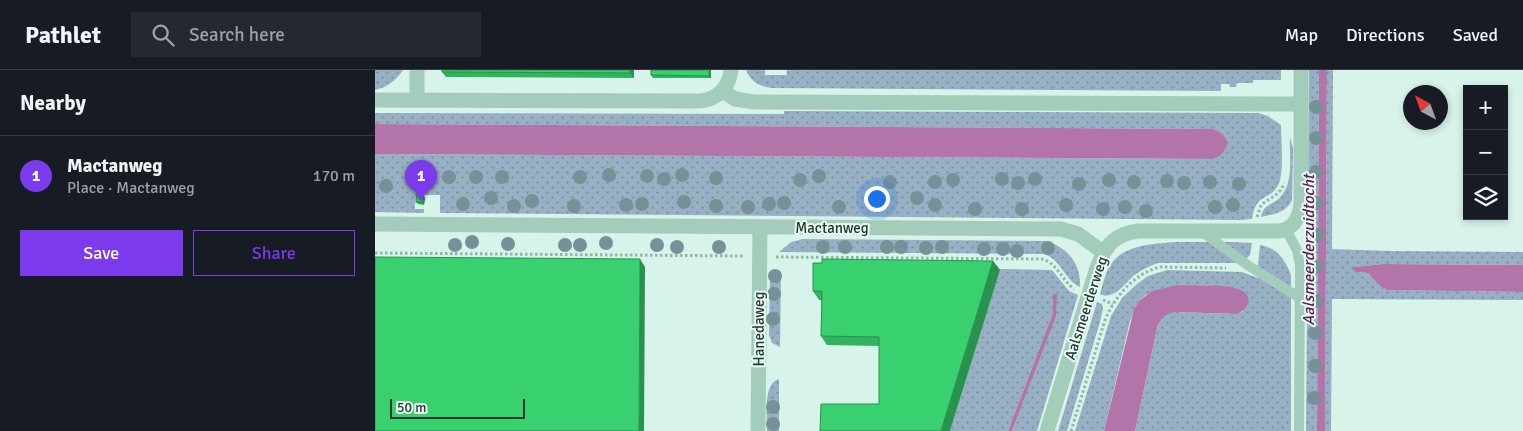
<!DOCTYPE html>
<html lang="en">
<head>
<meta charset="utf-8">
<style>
	:root { --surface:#171b24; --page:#242831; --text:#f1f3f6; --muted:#9ea1a6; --line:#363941; --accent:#7c3aed }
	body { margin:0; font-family:Signika,sans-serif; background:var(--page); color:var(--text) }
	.controls { position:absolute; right:15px; top:15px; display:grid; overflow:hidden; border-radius:0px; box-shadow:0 2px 8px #0003 }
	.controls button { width:45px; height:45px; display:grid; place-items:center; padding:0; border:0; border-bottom:1px solid var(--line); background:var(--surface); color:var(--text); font:25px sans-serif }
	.compass { position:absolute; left:1028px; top:15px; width:45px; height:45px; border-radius:50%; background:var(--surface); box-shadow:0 2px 8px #0003; rotate:319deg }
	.scale { position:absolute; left:15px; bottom:12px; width:135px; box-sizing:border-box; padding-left:5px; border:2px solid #26372d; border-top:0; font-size:14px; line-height:18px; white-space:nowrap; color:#26372d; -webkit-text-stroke:4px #e5fbf3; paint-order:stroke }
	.you { position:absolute; left:501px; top:128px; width:18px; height:18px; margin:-12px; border:4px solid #fff; border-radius:50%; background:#1a73e8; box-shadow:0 0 0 8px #1a73e833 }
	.badge { display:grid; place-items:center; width:32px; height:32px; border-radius:50%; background:var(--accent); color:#fff; font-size:16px; font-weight:700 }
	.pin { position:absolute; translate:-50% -41px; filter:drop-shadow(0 1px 2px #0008) }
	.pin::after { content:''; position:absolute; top:26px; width:18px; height:15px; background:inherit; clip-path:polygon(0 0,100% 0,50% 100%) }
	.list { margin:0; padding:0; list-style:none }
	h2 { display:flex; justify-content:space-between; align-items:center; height:65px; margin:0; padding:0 20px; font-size:21px }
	h2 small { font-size:16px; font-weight:400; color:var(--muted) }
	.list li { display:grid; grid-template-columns:32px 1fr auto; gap:15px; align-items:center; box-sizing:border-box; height:80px; padding:0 20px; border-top:1px solid var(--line) }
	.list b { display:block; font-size:19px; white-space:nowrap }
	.list p { margin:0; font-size:16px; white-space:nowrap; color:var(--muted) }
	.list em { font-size:16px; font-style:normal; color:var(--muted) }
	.actions { display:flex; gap:10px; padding:15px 20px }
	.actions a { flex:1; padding:11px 0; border:1px solid var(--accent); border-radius:0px; text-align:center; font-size:18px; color:var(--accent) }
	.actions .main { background:var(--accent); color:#fff }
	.icon { flex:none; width:28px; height:28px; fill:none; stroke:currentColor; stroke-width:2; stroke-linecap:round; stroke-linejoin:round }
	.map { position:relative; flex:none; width:1148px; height:361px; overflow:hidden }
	header { display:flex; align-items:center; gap:30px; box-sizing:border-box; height:70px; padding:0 25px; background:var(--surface); border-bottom:1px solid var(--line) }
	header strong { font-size:24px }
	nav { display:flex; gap:28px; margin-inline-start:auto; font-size:18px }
	.search { width:350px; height:45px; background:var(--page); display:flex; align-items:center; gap:12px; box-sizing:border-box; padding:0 18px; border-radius:0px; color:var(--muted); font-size:19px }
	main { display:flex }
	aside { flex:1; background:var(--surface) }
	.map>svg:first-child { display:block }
	.grass { fill:url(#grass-dots) }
	.water { fill:#b375a9 }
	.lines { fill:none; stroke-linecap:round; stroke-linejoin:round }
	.path { stroke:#8db8a5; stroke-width:3; stroke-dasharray:2.5 2.5; stroke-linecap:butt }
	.lane { stroke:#a3ccbb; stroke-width:10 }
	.street { stroke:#a3ccbb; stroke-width:15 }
	.tree { fill:#779199 }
	.wall { fill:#31b35f }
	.shaded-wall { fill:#28924e }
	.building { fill:#39d06f; stroke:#28924e }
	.labels { text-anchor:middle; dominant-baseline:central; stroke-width:4; stroke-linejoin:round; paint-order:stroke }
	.street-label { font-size:15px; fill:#26372d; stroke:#e5fbf3 }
	.water-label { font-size:16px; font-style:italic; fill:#5c1850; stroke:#e5fbf3 }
</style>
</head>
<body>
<header>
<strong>Pathlet</strong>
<div class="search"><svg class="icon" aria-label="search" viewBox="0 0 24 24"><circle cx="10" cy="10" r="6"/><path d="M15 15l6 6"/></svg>Search here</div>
<nav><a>Map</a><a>Directions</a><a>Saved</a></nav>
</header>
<main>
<aside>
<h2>Nearby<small></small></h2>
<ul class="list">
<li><span class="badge">1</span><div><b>Mactanweg</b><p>Place · Mactanweg</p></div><em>170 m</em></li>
</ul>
<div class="actions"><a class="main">Save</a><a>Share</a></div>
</aside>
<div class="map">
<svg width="1148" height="361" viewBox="0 0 1148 361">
	<defs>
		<pattern id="grass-dots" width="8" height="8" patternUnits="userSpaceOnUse" patternTransform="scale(1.25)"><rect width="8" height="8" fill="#97b0c3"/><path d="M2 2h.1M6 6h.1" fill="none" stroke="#7b909f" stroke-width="1.8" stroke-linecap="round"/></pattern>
	</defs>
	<rect width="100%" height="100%" fill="#d8f3ea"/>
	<!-- grass -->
	<g class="grass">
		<path d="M0,0H28C21,11 12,17 0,20Z"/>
		<path d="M371,0H390V5H412V0H906V10H878V13H862L861,17H855L854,14H846V21L398,18C385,17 376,12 371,0Z"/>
		<polygon points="934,0 944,0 942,361 931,361"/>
		<polygon points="952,0 958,0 957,179 1016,181 1148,182 1148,195 1008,194 979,197 980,202 993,203 1006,217 1012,220 1148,222 1148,230 957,229 956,361 950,361"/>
		<path d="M409,41L883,43L893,46L906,55C906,69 909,102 904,113C896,132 881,121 877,149L866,150L65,143V125H40V139H49V143L0,142V84L838,89L849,81C854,69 850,63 837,59L0,54V43L409,44Z"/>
		<path d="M915,67L918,79L917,130C911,143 899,144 886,147C889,132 899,136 907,125C919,110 914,85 915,67Z"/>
		<path d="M428,169L670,171C693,177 706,194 705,217C690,211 686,189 669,184L404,182L416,172Z"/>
		<path d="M801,172H857L877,173L875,185L867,193H783C775,196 768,199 761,204C750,212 740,231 725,224C728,214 730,203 736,194C750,174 779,174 801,172Z"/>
		<path d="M885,175C902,178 910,189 916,205V361H760L781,263L785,249L793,243L801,242L856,244L867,242L872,236L869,222L861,218C839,214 785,213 768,227C761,233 759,242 755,251L729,361H700L736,246L747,228L762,214L773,206L792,200L867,202L883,208L888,201L883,196Z"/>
		<polygon points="625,199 677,200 694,221 703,225 662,361 637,361 680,246 681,224 678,224 678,243 633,361 575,361"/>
		<polygon points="395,201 406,201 405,277 397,273 394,265"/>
		<polygon points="722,232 727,234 728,239 725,252 692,361 683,361"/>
		<path d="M404,309V361H392C393,346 387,314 404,309Z"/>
	</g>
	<!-- water -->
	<g class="water">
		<polygon points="944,0 952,0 950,361 942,361"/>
		<path d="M0,54L837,59C857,64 856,82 838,89L0,84Z"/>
		<polygon points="1008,194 1148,195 1148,222 1012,220 1006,217 993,203 980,202 977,198 979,197"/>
		<path d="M803,215C817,216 853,214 864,219C879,225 875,240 861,244L801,242C787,244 784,250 781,263L760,361H729L759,239L765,230L777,221Z"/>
		<polygon points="678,224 682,224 681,246 637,361 633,361 678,243"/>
	</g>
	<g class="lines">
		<!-- path -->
		<g class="path">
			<path d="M882,147L886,135C895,127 905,126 909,113"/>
			<polyline points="0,183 369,186"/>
			<path d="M401,187L667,189C682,193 687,210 699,219"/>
			<polyline points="728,230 738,234"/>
			<path d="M696,361L730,250C740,226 760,203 785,197L851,198"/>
		</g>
		<!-- lane -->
		<g class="lane">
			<polyline points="911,160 922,180 925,195 924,361"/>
			<polyline points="826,161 874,196 925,228"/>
		</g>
		<!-- street -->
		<g class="street">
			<polyline points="348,21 360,29 379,32 926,34"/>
			<path d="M0,30L325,31C343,29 354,18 356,0"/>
			<polyline points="42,30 42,0"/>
			<polyline points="0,154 686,159 703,164 728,182"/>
			<polyline points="383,361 385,157"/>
			<path d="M672,361L722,198C730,176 739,164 763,161H904C919,159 924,148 926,134V0"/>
		</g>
	</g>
	<!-- trees -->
	<g class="tree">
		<circle cx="941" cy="37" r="7"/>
		<circle cx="941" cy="68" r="7"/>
		<circle cx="941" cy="102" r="7"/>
		<circle cx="234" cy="105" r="7"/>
		<circle cx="307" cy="105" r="7"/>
		<circle cx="272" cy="106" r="7"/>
		<circle cx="444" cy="106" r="7"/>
		<circle cx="74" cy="107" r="7"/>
		<circle cx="101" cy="107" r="7"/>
		<circle cx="127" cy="107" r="7"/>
		<circle cx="205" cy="107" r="7"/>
		<circle cx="341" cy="108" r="7"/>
		<circle cx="289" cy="109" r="7"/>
		<circle cx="627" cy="109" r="7"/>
		<circle cx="660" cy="109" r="7"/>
		<circle cx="425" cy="110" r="7"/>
		<circle cx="578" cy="110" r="7"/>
		<circle cx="734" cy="110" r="7"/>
		<circle cx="792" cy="111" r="7"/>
		<circle cx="515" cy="112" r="7"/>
		<circle cx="560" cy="112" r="7"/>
		<circle cx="759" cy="112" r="7"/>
		<circle cx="835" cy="112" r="7"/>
		<circle cx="643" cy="113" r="7"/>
		<circle cx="809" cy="113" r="7"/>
		<circle cx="704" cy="114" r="7"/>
		<circle cx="864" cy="114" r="7"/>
		<circle cx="11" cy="116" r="7"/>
		<circle cx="116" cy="128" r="7"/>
		<circle cx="542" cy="128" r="7"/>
		<circle cx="157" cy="131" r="7"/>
		<circle cx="309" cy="132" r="7"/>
		<circle cx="409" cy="133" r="7"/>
		<circle cx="498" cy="133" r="7"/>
		<circle cx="941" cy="133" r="7"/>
		<circle cx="88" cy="134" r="7"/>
		<circle cx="267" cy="134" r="7"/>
		<circle cx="394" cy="134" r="7"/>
		<circle cx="251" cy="135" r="7"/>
		<circle cx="560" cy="135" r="7"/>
		<circle cx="691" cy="135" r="7"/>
		<circle cx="858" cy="135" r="7"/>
		<circle cx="139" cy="136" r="7"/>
		<circle cx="199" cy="136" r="7"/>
		<circle cx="341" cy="136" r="7"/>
		<circle cx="373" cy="137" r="7"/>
		<circle cx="464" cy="137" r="7"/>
		<circle cx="750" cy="137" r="7"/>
		<circle cx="840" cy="137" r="7"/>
		<circle cx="600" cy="139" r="7"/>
		<circle cx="647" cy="139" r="7"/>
		<circle cx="728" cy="139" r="7"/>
		<circle cx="771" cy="141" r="7"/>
		<circle cx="942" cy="165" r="7"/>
		<circle cx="97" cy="172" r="7"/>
		<circle cx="231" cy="173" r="7"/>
		<circle cx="133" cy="174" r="7"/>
		<circle cx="80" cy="175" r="7"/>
		<circle cx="190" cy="175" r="7"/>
		<circle cx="205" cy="175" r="7"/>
		<circle cx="282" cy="175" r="7"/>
		<circle cx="302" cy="177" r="7"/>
		<circle cx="344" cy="177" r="7"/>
		<circle cx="448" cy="177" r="7"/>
		<circle cx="470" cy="177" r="7"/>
		<circle cx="512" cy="177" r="7"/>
		<circle cx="526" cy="177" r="7"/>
		<circle cx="567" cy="177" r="7"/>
		<circle cx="551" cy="178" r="7"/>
		<circle cx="673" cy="178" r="7"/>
		<circle cx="609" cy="179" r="7"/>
		<circle cx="628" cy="179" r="7"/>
		<circle cx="642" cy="181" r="7"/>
		<circle cx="941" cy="197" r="7"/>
		<circle cx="400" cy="206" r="7"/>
		<circle cx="399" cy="224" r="7"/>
		<circle cx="941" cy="231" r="7"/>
		<circle cx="398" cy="249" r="7"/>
		<circle cx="940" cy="263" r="7"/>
		<circle cx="940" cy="296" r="7"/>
		<circle cx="939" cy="328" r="7"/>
		<circle cx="398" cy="337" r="7"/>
		<circle cx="398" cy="354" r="7"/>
	</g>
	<!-- wall -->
	<g class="wall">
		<polygon points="259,0 259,8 71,7 67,2"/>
		<polygon points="276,0 336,0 336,8 278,8 276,5"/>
		<polygon points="48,125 50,128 49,135 43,134 41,132"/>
		<polygon points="618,191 625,200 504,334 504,276 452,275 446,266 447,230 444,230 438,221"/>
	</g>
	<!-- shaded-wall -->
	<g class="shaded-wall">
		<polygon points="255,0 259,0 259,8 255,3"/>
		<polygon points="334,0 336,0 336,8 334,6"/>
		<polygon points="48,125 50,128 49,135 48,132"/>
		<polygon points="265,189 270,197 269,361 264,361"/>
		<polygon points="618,191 625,200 575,361 566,361"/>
	</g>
	<!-- building -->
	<g class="building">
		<polygon points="67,0 255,0 255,3 67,2"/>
		<polygon points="276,0 334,0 334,6 276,5"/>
		<rect x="41" y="125" width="7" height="7"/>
		<polygon points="0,187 265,189 264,361 0,361"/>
		<polygon points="447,189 618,191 566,361 445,361 446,334 504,334 504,267 446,266 447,221 438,221 438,193 447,193"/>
	</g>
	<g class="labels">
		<!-- street labels -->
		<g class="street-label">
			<text x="457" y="158">Mactanweg</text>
			<text transform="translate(711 238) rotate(-72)">Aalsmeerderweg</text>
			<text transform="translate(384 259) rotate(-90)">Hanedaweg</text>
		</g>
		<!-- water labels -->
		<g class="water-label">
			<text transform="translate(934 180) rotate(-90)">Aalsmeerderzuidtocht</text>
		</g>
	</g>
</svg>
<div class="controls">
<button>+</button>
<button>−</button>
<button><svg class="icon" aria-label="layers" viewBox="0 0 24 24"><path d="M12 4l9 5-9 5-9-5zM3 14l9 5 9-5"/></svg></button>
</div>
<svg class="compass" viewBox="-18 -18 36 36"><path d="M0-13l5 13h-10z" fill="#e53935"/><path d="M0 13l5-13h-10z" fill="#9ea1a6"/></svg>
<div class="scale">50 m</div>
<div class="you"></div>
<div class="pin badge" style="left:46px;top:131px">1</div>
</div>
</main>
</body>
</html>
